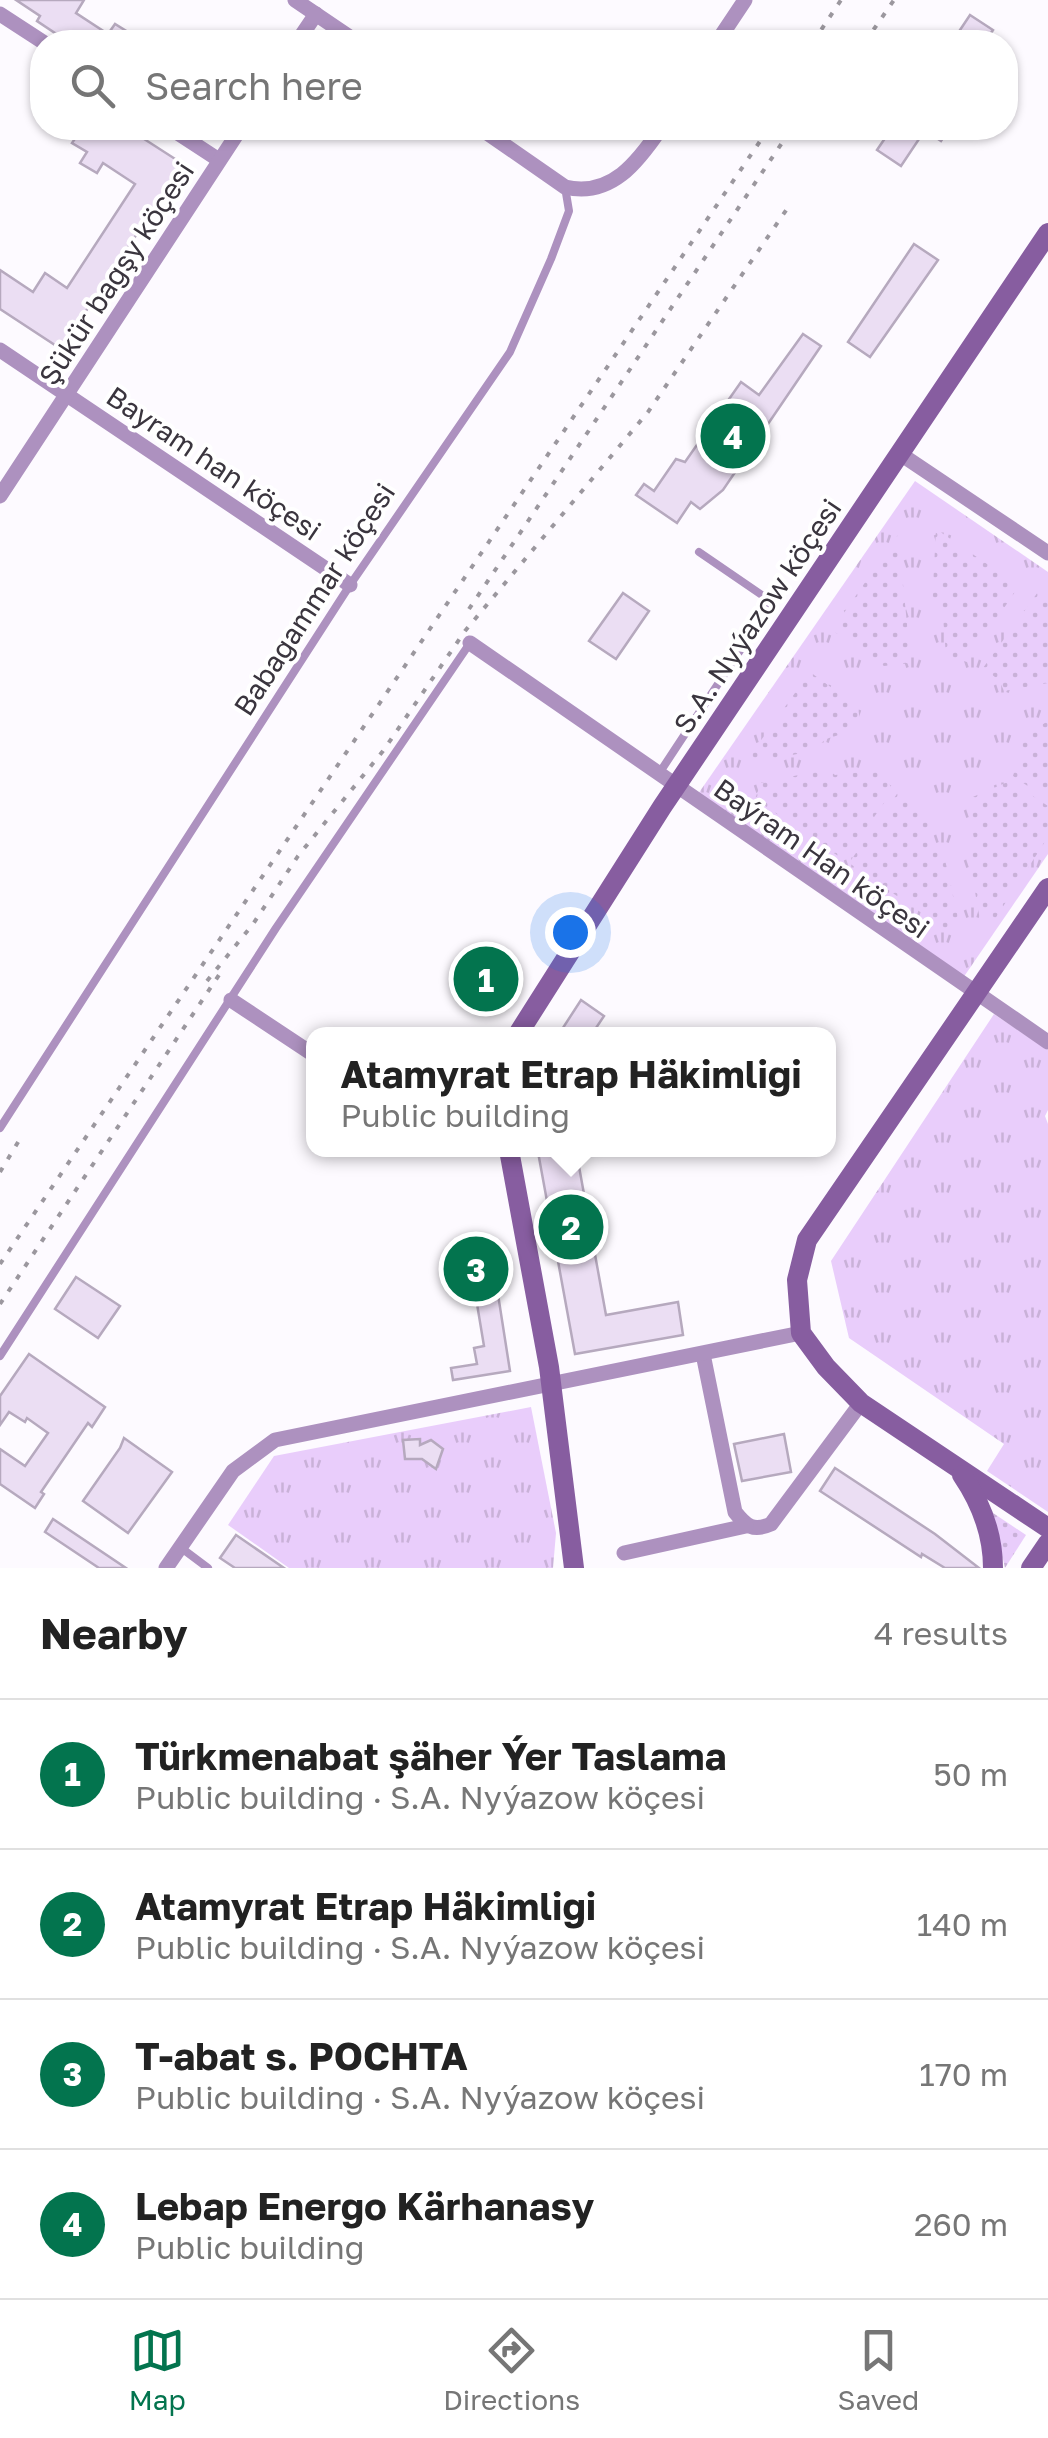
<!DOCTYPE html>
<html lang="en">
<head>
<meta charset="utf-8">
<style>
	:root { --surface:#fff; --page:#f2f2f2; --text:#222; --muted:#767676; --line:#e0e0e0; --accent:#03744e }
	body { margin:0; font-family:"Golos Text",sans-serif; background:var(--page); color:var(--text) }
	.you { position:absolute; left:570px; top:932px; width:35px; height:35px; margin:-25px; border:8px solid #fff; border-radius:50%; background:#1a73e8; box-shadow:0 0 0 15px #1a73e833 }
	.badge { display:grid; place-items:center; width:65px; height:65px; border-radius:50%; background:var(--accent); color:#fff; font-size:32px; font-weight:700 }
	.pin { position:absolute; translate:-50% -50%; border:5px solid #fff; box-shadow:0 2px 10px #0006 }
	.popup { position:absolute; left:306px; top:1027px; width:530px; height:130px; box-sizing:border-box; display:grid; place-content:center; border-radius:20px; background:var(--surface); filter:drop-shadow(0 2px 8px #0005); font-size:32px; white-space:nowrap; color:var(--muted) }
	.popup b { font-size:38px; color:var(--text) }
	.popup::after { content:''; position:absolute; left:50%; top:100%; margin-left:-20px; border:20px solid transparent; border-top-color:var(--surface) }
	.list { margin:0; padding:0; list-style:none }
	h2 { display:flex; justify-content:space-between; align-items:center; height:130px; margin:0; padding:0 40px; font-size:42px }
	h2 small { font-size:32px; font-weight:400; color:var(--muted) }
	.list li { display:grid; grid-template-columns:65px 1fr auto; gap:30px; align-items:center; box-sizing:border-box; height:150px; padding:0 40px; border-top:2px solid var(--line) }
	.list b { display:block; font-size:38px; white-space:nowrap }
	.list p { margin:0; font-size:32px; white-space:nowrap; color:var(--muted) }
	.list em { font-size:32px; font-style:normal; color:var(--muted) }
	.icon { flex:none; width:55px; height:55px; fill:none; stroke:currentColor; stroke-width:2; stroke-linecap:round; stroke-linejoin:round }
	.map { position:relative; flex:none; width:1048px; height:1568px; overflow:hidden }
	.search { position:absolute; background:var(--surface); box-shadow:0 2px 8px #0004; left:30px; right:30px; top:30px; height:110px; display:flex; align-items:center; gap:25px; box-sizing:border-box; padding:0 35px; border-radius:40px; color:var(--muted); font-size:38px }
	.sheet { height:730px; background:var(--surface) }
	nav { display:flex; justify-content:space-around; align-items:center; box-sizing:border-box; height:140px; border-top:2px solid var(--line); background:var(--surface); font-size:28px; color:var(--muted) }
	nav a { display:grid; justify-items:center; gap:5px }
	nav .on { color:var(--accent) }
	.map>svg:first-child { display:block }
	.grass { fill:url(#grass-tufts) }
	.garden { fill:url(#garden-dots) }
	.building { fill:#ebdef3; stroke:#b6a9be; stroke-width:2.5 }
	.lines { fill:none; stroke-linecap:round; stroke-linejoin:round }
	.lane { stroke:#ad91bf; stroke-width:8 }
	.street { stroke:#ad91bf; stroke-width:15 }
	.secondary { stroke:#875da0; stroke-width:20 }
	.rail { stroke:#9b979e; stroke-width:4; stroke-dasharray:5 10; stroke-linecap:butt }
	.labels { text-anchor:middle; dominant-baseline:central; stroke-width:8; stroke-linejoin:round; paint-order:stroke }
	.street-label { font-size:28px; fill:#3a353e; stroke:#fff }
</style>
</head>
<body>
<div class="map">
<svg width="1048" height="1568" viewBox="0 0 1048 1568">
	<defs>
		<pattern id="grass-tufts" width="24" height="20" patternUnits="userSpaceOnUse" patternTransform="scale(2.5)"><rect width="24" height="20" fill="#e9cdfb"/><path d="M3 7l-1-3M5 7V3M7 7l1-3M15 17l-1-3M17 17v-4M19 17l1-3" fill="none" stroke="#c9b1d8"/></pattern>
		<pattern id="garden-dots" width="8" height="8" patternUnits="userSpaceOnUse" patternTransform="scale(2.5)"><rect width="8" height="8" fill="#e9cdfb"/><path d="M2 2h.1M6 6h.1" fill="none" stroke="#c9b1d8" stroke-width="1.8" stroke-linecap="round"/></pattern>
	</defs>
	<rect width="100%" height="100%" fill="#fdfaff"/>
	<!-- grass -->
	<g class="grass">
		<polygon points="915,481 1048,572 1048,854 963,978 698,794"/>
		<polygon points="994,1014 1048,1050 1048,1110 1045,1116 1048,1124 1048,1512 987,1471 1004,1444 849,1338 831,1261"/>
		<polygon points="531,1407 556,1533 553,1568 289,1568 228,1525 274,1456"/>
	</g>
	<!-- garden -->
	<g class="garden">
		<polygon points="936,529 1019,586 967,662 946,656 943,616 932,607"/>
		<polygon points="898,535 911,663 884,666 832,630"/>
		<polygon points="1038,592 1048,599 1048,683 1004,691 999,680 983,668"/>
		<polygon points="810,672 858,707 861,728 826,739 812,751 752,763 749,757"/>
		<polygon points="1048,721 1048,800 1013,776 1024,736"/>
		<polygon points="877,765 893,790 844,860 755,799 761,783 827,769 835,775 868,771"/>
		<polygon points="1010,781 1048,806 1048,837 993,922 980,920 968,852 974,840 968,799"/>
		<polygon points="899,791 927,811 929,836 938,851 943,851 960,926 945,929 849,863"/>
		<polygon points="993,1513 1026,1535 1005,1568"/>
	</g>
	<!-- building -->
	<g class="building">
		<polygon points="16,0 84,0 76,13 108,34 115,24 144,42 81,42 68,34 64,39 37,21 40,16"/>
		<polygon points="970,15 993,30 985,42 952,42"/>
		<polygon points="82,128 127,128 183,164 61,349 0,309 0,270 33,292 45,273 67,288 135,184 103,163 97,173 80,163 87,152 72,143"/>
		<polygon points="892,128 950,128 941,141 925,130 901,166 877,150"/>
		<polygon points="914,244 938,260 870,357 848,342"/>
		<polygon points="803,334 821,346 723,490 700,509 691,502 677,523 636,495 644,484 654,491 676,459 685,462 741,382 759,395"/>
		<polygon points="623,593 649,611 616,659 589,641"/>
		<polygon points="581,1000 604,1016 592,1034 559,1034"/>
		<polygon points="551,1150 576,1150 606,1315 678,1302 683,1335 575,1354 538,1152"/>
		<polygon points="489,1237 510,1371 453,1380 451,1368 477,1364 474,1348 484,1346 476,1298 464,1300 454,1242"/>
		<polygon points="76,1277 120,1306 98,1338 55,1309"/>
		<polygon points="29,1354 105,1407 92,1427 88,1423 41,1492 44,1494 35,1508 0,1484 0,1449 25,1466 48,1433 27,1418 25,1422 9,1412 0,1425 0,1396"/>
		<polygon points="784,1434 791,1472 742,1481 734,1444"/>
		<polygon points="124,1438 172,1472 128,1533 83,1501 120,1448"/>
		<polygon points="420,1439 420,1445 431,1440 443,1449 436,1469 422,1459 405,1459 403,1440"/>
		<polygon points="835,1468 935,1534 979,1568 945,1568 922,1554 921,1557 820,1491"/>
		<polygon points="53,1519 126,1568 99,1568 45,1532"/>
		<polygon points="236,1535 284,1568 235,1568 220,1558"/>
	</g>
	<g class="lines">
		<!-- lane -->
		<g class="lane">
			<polyline points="658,775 772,602 699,552"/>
			<polyline points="0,1128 350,585 510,352 551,259 569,211 565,187"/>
			<polyline points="0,1356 276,928 470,643"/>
			<polyline points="180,1547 208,1568"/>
		</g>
		<!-- street -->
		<g class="street">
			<polyline points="295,0 357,42"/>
			<polyline points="0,14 43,42"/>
			<polyline points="297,42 316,14"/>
			<polyline points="717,42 745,0"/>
			<polyline points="170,128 219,160"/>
			<path d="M480,128L565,187C611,198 638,162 661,128"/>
			<polyline points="0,350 350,585"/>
			<polyline points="899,453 1048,553"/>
			<polyline points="0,496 241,128"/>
			<polyline points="470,643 1048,1042"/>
			<polyline points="231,1000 314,1055"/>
			<path d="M703,1354L735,1512C746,1526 753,1532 771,1524L861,1403"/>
			<polyline points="624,1553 746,1526"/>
			<polyline points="166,1568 233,1471 275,1440 801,1333"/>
		</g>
		<!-- secondary -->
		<g class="secondary">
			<polyline points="1048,888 807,1240 797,1280 801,1333 826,1367 861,1403 1048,1528"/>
			<polyline points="518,1034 662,807 1048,233"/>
			<polyline points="509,1150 549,1367 574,1568"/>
			<path d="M962,1475C981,1503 993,1534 993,1568"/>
			<polyline points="1031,1568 1048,1543"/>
		</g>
		<!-- rail -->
		<g class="rail">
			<polyline points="813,42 841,0"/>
			<polyline points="865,42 894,0"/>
			<polyline points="469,609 792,128"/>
			<polyline points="207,981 253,924 298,856 383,751 465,631 648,412 789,206"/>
			<polyline points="0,1172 23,1134"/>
			<polyline points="0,1264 769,128"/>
			<polyline points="0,1304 219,975"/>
		</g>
	</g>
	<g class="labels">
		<!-- street labels -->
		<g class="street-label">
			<text transform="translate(116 273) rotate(-57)">Şükür bagşy köçesi</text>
			<text transform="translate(214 463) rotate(34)">Bayram han köçesi</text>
			<text transform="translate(314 599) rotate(-57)">Babagammar köçesi</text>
			<text transform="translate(757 616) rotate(-56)">S.A. Nyýazow köçesi</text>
			<text transform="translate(822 858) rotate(35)">Baýram Han köçesi</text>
		</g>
	</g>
</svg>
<div class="you"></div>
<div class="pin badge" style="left:486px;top:979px">1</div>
<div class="pin badge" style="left:571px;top:1227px">2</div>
<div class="popup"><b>Atamyrat Etrap Häkimligi</b>Public building</div>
<div class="pin badge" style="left:476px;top:1269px">3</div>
<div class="pin badge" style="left:733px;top:436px">4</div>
<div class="search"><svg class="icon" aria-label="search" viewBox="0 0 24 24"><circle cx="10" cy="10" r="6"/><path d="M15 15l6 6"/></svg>Search here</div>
</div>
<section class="sheet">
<h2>Nearby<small>4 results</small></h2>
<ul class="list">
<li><span class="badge">1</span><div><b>Türkmenabat şäher Ýer Taslama</b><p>Public building · S.A. Nyýazow köçesi</p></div><em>50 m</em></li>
<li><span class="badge">2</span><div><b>Atamyrat Etrap Häkimligi</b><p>Public building · S.A. Nyýazow köçesi</p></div><em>140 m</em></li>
<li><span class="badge">3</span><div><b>T-abat s. POCHTA</b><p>Public building · S.A. Nyýazow köçesi</p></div><em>170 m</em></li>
<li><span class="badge">4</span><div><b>Lebap Energo Kärhanasy</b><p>Public building</p></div><em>260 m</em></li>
</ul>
</section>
<nav>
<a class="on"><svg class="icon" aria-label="map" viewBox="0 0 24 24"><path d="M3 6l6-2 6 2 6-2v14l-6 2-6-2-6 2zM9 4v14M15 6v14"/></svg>Map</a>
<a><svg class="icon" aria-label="directions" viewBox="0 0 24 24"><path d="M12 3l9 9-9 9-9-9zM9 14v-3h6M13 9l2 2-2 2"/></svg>Directions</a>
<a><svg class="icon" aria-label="saved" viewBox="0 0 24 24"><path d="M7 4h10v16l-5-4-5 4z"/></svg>Saved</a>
</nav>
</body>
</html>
